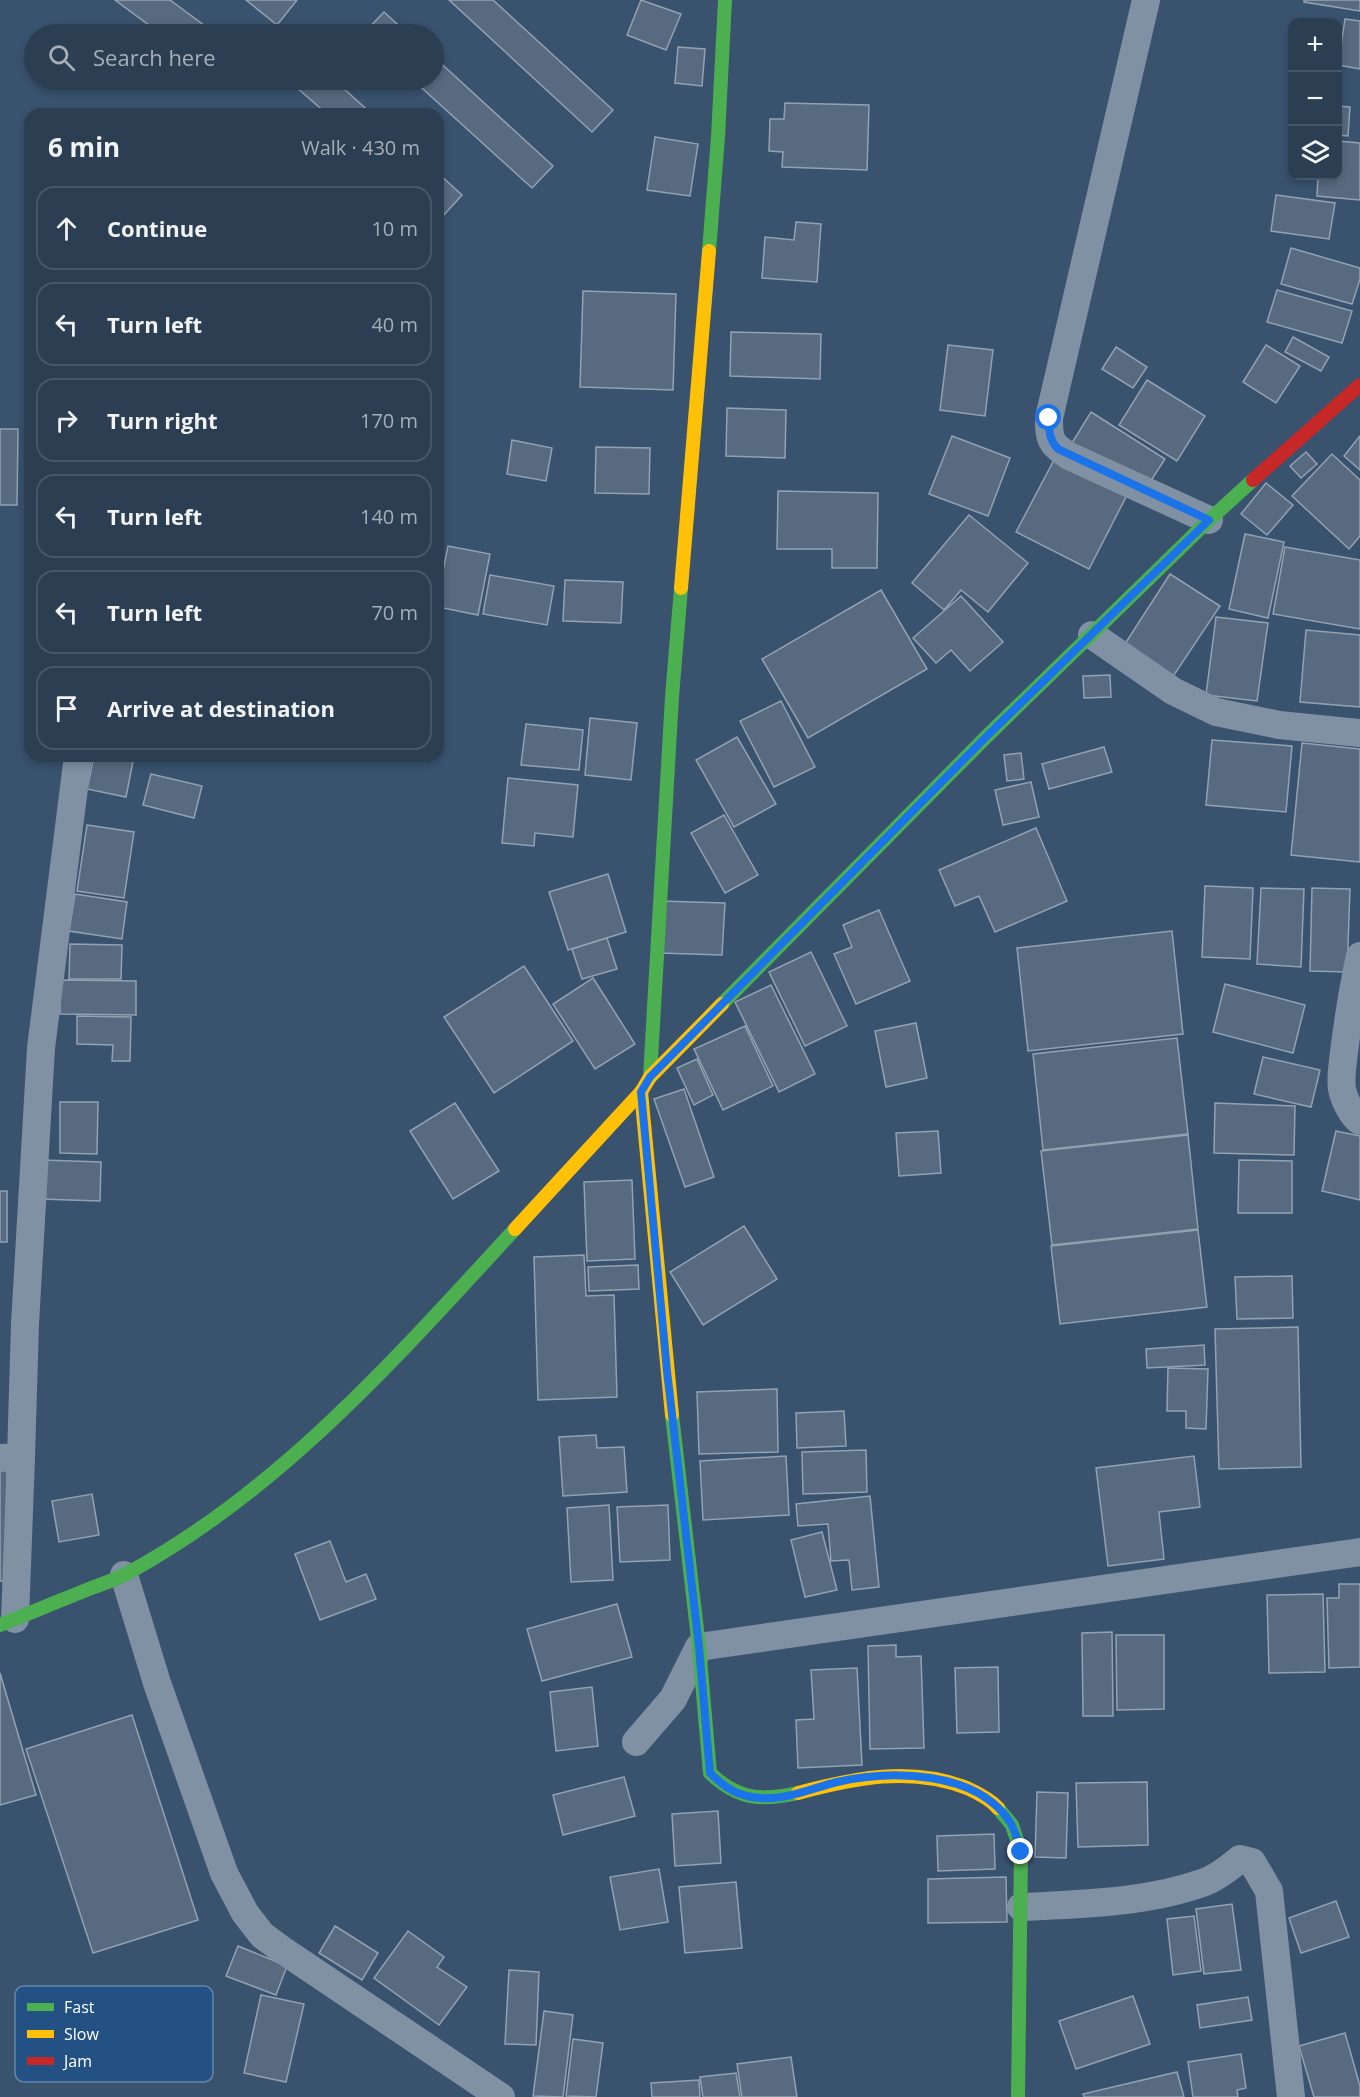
<!DOCTYPE html>
<html lang="en">
<head>
<meta charset="utf-8">
<style>
	:root { --surface:#2b3e52; --page:#37495c; --text:#f1f3f6; --muted:#a6aeb8; --line:#475769 }
	body { margin:0; font-family:"Open Sans",sans-serif; background:var(--page); color:var(--text) }
	.controls { position:absolute; right:18px; top:18px; display:grid; overflow:hidden; border-radius:12px; box-shadow:0 3px 9px #0003 }
	.controls button { width:54px; height:54px; display:grid; place-items:center; padding:0; border:0; border-bottom:2px solid var(--line); background:var(--surface); color:var(--text); font:30px sans-serif }
	.stop { position:absolute; width:18px; height:18px; margin:-14px; border:4px solid #1a73e8; border-radius:50%; background:#fff }
	.stop.end { background:#1a73e8; border-color:#fff; box-shadow:0 2px 6px #0008 }
	.list { margin:0; padding:0; list-style:none }
	h2 { display:flex; justify-content:space-between; align-items:center; height:78px; margin:0; padding:0 24px; font-size:26px }
	h2 small { font-size:20px; font-weight:400; color:var(--muted) }
	.list li { display:grid; grid-template-columns:39px 1fr auto; gap:18px; align-items:center; box-sizing:border-box; height:84px; margin:0 12px 12px; padding:0 12px; border:2px solid var(--line); border-radius:18px }
	.list b { display:block; font-size:22px; white-space:nowrap }
	.list em { font-size:20px; font-style:normal; color:var(--muted) }
	.icon { flex:none; width:33px; height:33px; fill:none; stroke:currentColor; stroke-width:2; stroke-linecap:round; stroke-linejoin:round }
	.map { position:relative; flex:none; width:1360px; height:2097px; overflow:hidden }
	.search { position:absolute; background:var(--surface); box-shadow:0 3px 9px #0003; left:24px; top:24px; width:420px; height:66px; display:flex; align-items:center; gap:15px; box-sizing:border-box; padding:0 21px; border-radius:33px; color:var(--muted); font-size:22px }
	.panel { position:absolute; background:var(--surface); box-shadow:0 3px 9px #0003; left:24px; top:108px; width:420px; height:654px; border-radius:18px }
	.map>svg:first-child { display:block }
	.building { fill:#576a80; stroke:#93a2b2; stroke-width:1.5 }
	.lines { fill:none; stroke-linecap:round; stroke-linejoin:round }
	.street { stroke:#8091a4; stroke-width:28 }
	.fast { stroke:#4caf50; stroke-width:14 }
	.slow { stroke:#ffc107; stroke-width:14 }
	.jam { stroke:#c62828; stroke-width:14 }
	.route { stroke:#1a73e8; stroke-width:8 }
	.key { fill:#235184; stroke:#6585a9; stroke-width:1.5 }
	.key-label { font-size:16px; fill:#fff }
</style>
</head>
<body>
<div class="map">
<svg width="1360" height="2097" viewBox="0 0 1360 2097">
	<rect width="100%" height="100%" fill="#39526e"/>
	<!-- building -->
	<g class="building">
		<polygon points="115,0 170,0 216,34 161,34"/>
		<polygon points="246,0 297,0 277,25"/>
		<polygon points="449,0 493,0 613,110 592,132"/>
		<polygon points="641,0 681,14 666,50 627,35"/>
		<polygon points="1304,0 1360,0 1360,11 1304,2"/>
		<polygon points="384,12 408,34 363,34"/>
		<polygon points="1345,19 1360,21 1360,69 1338,65"/>
		<polygon points="678,47 705,49 702,86 675,83"/>
		<polygon points="434,57 553,166 532,188 413,80 434,80"/>
		<polygon points="288,80 334,80 372,114 327,114"/>
		<polygon points="785,103 869,105 867,170 782,167 783,152 769,151 770,119 784,119"/>
		<polygon points="1338,106 1350,107 1348,136 1338,135"/>
		<polygon points="655,137 698,144 690,196 647,190"/>
		<polygon points="1338,141 1360,143 1360,200 1317,196 1318,176 1338,176"/>
		<polygon points="438,173 462,195 442,217 438,214"/>
		<polygon points="1276,195 1335,203 1329,239 1271,231"/>
		<polygon points="796,222 821,224 817,282 762,278 765,237 794,240"/>
		<polygon points="1291,248 1360,268 1360,279 1352,304 1281,284"/>
		<polygon points="1277,290 1352,311 1342,343 1267,322"/>
		<polygon points="583,291 676,294 673,390 580,387"/>
		<polygon points="731,332 821,334 820,379 730,376"/>
		<polygon points="1293,337 1329,357 1321,371 1285,352"/>
		<polygon points="948,345 993,350 985,416 940,410"/>
		<polygon points="1266,345 1300,366 1276,403 1243,382"/>
		<polygon points="1116,347 1147,367 1133,388 1102,369"/>
		<polygon points="1147,380 1205,416 1177,461 1119,425"/>
		<polygon points="727,408 786,410 785,458 726,456"/>
		<polygon points="1091,412 1165,459 1145,490 1072,443"/>
		<polygon points="0,429 18,429 17,505 0,505"/>
		<polygon points="952,436 1010,458 988,516 929,494"/>
		<polygon points="1360,436 1360,470 1344,456"/>
		<polygon points="512,440 552,448 546,481 507,474"/>
		<polygon points="596,447 650,448 649,494 595,493"/>
		<polygon points="1306,452 1317,464 1301,478 1290,466"/>
		<polygon points="1332,454 1360,480 1360,536 1349,549 1292,496"/>
		<polygon points="1055,458 1127,495 1089,569 1016,532"/>
		<polygon points="1266,483 1293,505 1267,535 1241,514"/>
		<polygon points="778,491 878,493 877,568 832,568 832,549 777,549"/>
		<polygon points="969,515 1028,563 988,612 961,590 944,610 912,583"/>
		<polygon points="1245,534 1284,542 1268,618 1229,609"/>
		<polygon points="448,546 490,554 478,615 438,607 438,596"/>
		<polygon points="1285,547 1360,560 1360,629 1273,614"/>
		<polygon points="1170,574 1220,606 1170,681 1121,650"/>
		<polygon points="490,575 554,586 547,625 483,614"/>
		<polygon points="565,580 623,582 621,623 563,621"/>
		<polygon points="881,590 927,669 808,738 762,659"/>
		<polygon points="961,596 1003,642 970,671 951,650 936,663 913,638"/>
		<polygon points="1216,617 1268,623 1257,701 1206,695"/>
		<polygon points="1306,630 1360,635 1360,707 1300,702"/>
		<polygon points="1110,675 1111,697 1084,698 1083,676"/>
		<polygon points="781,701 815,767 774,787 740,721"/>
		<polygon points="590,718 637,723 631,780 585,775"/>
		<polygon points="526,724 583,730 579,770 521,765"/>
		<polygon points="737,737 776,804 734,827 696,760"/>
		<polygon points="1212,740 1292,746 1286,812 1206,805"/>
		<polygon points="1302,743 1360,749 1360,862 1291,855"/>
		<polygon points="1104,747 1112,772 1049,789 1042,764"/>
		<polygon points="1021,753 1024,779 1007,781 1004,755"/>
		<polygon points="94,756 134,756 126,797 87,789"/>
		<polygon points="151,774 202,786 194,818 143,805"/>
		<polygon points="508,778 578,785 573,837 535,833 534,846 502,843"/>
		<polygon points="1031,782 1039,817 1003,825 995,790"/>
		<polygon points="724,815 758,875 725,893 691,833"/>
		<polygon points="87,825 134,832 124,898 77,891"/>
		<polygon points="1036,828 1067,901 995,932 979,896 955,906 939,870"/>
		<polygon points="608,874 626,932 568,950 549,892"/>
		<polygon points="1205,886 1253,888 1250,959 1202,957"/>
		<polygon points="1261,888 1304,889 1301,967 1257,964"/>
		<polygon points="1312,888 1350,889 1347,972 1310,971"/>
		<polygon points="75,894 127,902 122,939 69,931"/>
		<polygon points="661,901 725,903 722,955 659,953"/>
		<polygon points="879,910 910,981 856,1004 834,954 852,947 843,925"/>
		<polygon points="1172,931 1183,1034 1028,1051 1017,948"/>
		<polygon points="607,938 617,969 582,979 572,949"/>
		<polygon points="70,944 122,945 121,979 69,979"/>
		<polygon points="811,952 847,1026 805,1046 769,972"/>
		<polygon points="524,966 573,1041 494,1093 444,1017"/>
		<polygon points="593,978 635,1044 595,1069 553,1004"/>
		<polygon points="60,980 136,981 136,1015 60,1014"/>
		<polygon points="1225,984 1305,1005 1293,1053 1213,1032"/>
		<polygon points="771,985 815,1074 779,1092 735,1002"/>
		<polygon points="77,1016 131,1017 130,1061 112,1061 113,1045 77,1044"/>
		<polygon points="916,1023 927,1078 886,1087 875,1031"/>
		<polygon points="745,1026 773,1086 723,1110 694,1049"/>
		<polygon points="1177,1038 1188,1134 1043,1150 1033,1054"/>
		<polygon points="1263,1057 1320,1070 1311,1107 1254,1094"/>
		<polygon points="697,1059 713,1095 694,1105 677,1068"/>
		<polygon points="684,1089 714,1177 685,1187 654,1099"/>
		<polygon points="60,1102 98,1102 97,1154 60,1153"/>
		<polygon points="455,1103 499,1171 453,1199 410,1131"/>
		<polygon points="1215,1103 1295,1106 1294,1155 1214,1153"/>
		<polygon points="938,1131 941,1173 899,1176 896,1133"/>
		<polygon points="1336,1131 1360,1136 1360,1200 1322,1191"/>
		<polygon points="1188,1135 1198,1229 1052,1245 1041,1151"/>
		<polygon points="42,1160 101,1162 100,1201 40,1199"/>
		<polygon points="1239,1160 1292,1161 1292,1213 1238,1213"/>
		<polygon points="632,1180 635,1259 587,1261 584,1182"/>
		<rect x="0" y="1191" width="7" height="51"/>
		<polygon points="744,1226 777,1279 703,1325 670,1272"/>
		<polygon points="1198,1230 1207,1307 1060,1324 1051,1246"/>
		<polygon points="584,1255 586,1296 614,1295 617,1397 538,1400 534,1257"/>
		<polygon points="638,1265 639,1289 589,1291 588,1267"/>
		<polygon points="1292,1276 1293,1318 1237,1319 1235,1277"/>
		<polygon points="1298,1327 1301,1467 1219,1469 1215,1329"/>
		<polygon points="1204,1345 1205,1365 1147,1368 1146,1349"/>
		<polygon points="1168,1368 1208,1369 1206,1429 1186,1428 1186,1411 1167,1411"/>
		<polygon points="777,1389 778,1452 699,1454 697,1392"/>
		<polygon points="844,1411 846,1446 797,1448 796,1413"/>
		<polygon points="596,1435 597,1448 624,1447 627,1492 563,1496 559,1437"/>
		<polygon points="866,1450 867,1492 803,1494 802,1452"/>
		<polygon points="786,1456 789,1515 703,1520 700,1461"/>
		<polygon points="1194,1456 1200,1507 1159,1512 1164,1559 1108,1566 1096,1468"/>
		<polygon points="0,1470 7,1470 9,1581 0,1581"/>
		<polygon points="92,1494 99,1535 59,1542 52,1501"/>
		<polygon points="870,1496 879,1587 852,1590 849,1560 831,1561 828,1524 798,1526 796,1504"/>
		<polygon points="609,1505 613,1580 571,1582 567,1508"/>
		<polygon points="668,1505 670,1560 620,1562 617,1507"/>
		<polygon points="822,1532 837,1590 805,1597 791,1540"/>
		<polygon points="330,1541 346,1582 366,1574 376,1599 320,1620 295,1554"/>
		<polygon points="1339,1584 1360,1584 1360,1667 1329,1668 1327,1598 1339,1598"/>
		<polygon points="1323,1594 1325,1672 1269,1673 1267,1595"/>
		<polygon points="617,1604 632,1657 542,1681 527,1629"/>
		<polygon points="1112,1632 1113,1716 1083,1716 1082,1633"/>
		<polygon points="1116,1635 1164,1635 1164,1709 1117,1710"/>
		<polygon points="896,1645 896,1657 921,1656 924,1748 870,1749 868,1646"/>
		<polygon points="998,1667 999,1732 957,1733 955,1668"/>
		<polygon points="857,1668 862,1765 798,1768 796,1720 814,1719 811,1670"/>
		<polygon points="0,1673 36,1795 0,1805"/>
		<polygon points="592,1687 598,1746 556,1751 550,1692"/>
		<polygon points="132,1715 198,1920 93,1953 26,1749"/>
		<polygon points="624,1777 635,1816 563,1835 553,1795"/>
		<polygon points="1147,1782 1148,1845 1078,1847 1076,1783"/>
		<polygon points="1037,1792 1068,1793 1066,1858 1035,1857"/>
		<polygon points="718,1811 721,1863 675,1866 672,1814"/>
		<polygon points="994,1834 995,1869 938,1871 937,1836"/>
		<polygon points="659,1869 668,1922 620,1930 610,1877"/>
		<polygon points="1006,1877 1007,1922 928,1923 928,1879"/>
		<polygon points="736,1882 742,1948 685,1953 679,1887"/>
		<polygon points="1336,1901 1349,1937 1301,1953 1289,1918"/>
		<polygon points="1232,1904 1241,1970 1204,1974 1196,1909"/>
		<polygon points="1194,1916 1201,1971 1173,1975 1167,1919"/>
		<polygon points="335,1926 378,1953 362,1980 319,1953"/>
		<polygon points="408,1931 444,1957 437,1967 467,1987 439,2025 374,1978"/>
		<polygon points="238,1946 287,1966 276,1995 226,1976"/>
		<polygon points="509,1970 539,1972 536,2045 505,2044"/>
		<polygon points="261,1995 304,2004 286,2082 244,2073"/>
		<polygon points="1133,1996 1150,2044 1076,2069 1059,2021"/>
		<polygon points="1248,1997 1252,2020 1200,2028 1197,2005"/>
		<polygon points="544,2011 573,2015 563,2097 533,2096"/>
		<polygon points="1345,2033 1360,2086 1360,2097 1314,2097 1299,2046"/>
		<polygon points="573,2039 603,2043 596,2097 566,2096"/>
		<polygon points="1241,2054 1246,2088 1237,2090 1238,2097 1193,2097 1188,2062"/>
		<polygon points="791,2057 797,2097 742,2097 737,2064"/>
		<polygon points="1177,2072 1184,2097 1084,2097 1083,2094"/>
		<polygon points="736,2073 740,2097 703,2097 700,2077"/>
		<polygon points="699,2080 700,2097 652,2097 651,2083"/>
	</g>
	<g class="lines">
		<!-- street -->
		<g class="street">
			<path d="M1146,0L1049,418C1049,439 1050,444 1069,456L1209,520"/>
			<polyline points="1092,635 1173,691 1216,712 1279,725 1360,733"/>
			<path d="M1360,956C1353,988 1348,1020 1344,1052C1343,1064 1340,1078 1342,1089C1344,1100 1352,1115 1360,1121"/>
			<polyline points="0,1458 21,1457 25,1324 41,1048 78,756"/>
			<polyline points="124,1575 157,1683 224,1873 245,1913 262,1935 281,1949 501,2097"/>
			<polyline points="15,1619 21,1457"/>
			<polyline points="636,1742 673,1699 699,1647 1360,1552"/>
			<path d="M1021,1907C1082,1904 1147,1903 1205,1882C1218,1877 1230,1867 1240,1859L1252,1862L1269,1891L1291,2097"/>
		</g>
		<!-- fast -->
		<g class="fast">
			<polyline points="709,251 718,137 725,0"/>
			<polyline points="722,1004 985,738 1209,520 1253,480"/>
			<polyline points="650,1077 672,697 681,588"/>
			<path d="M672,1415L699,1647L710,1773C738,1800 762,1801 798,1793"/>
			<path d="M0,1625C28,1614 56,1602 84,1591C98,1585 113,1581 126,1574C280,1491 398,1356 515,1229"/>
			<polyline points="998,1808 1012,1825 1021,1852 1018,2097"/>
		</g>
		<!-- slow -->
		<g class="slow">
			<polyline points="681,588 709,251"/>
			<polyline points="641,1092 672,1415"/>
			<polyline points="515,1229 641,1092 650,1077 722,1004"/>
			<path d="M798,1793C854,1778 911,1766 967,1788C978,1793 990,1799 998,1808"/>
		</g>
		<!-- jam -->
		<polyline class="jam" points="1253,480 1360,385"/>
	</g>
	<g class="lines">
		<!-- route -->
		<path class="route" d="M1021,1852C1018,1842 1015,1830 1010,1822C976,1770 891,1770 837,1782C813,1788 786,1800 761,1798C739,1797 725,1788 710,1773L699,1647L667,1371L641,1092L650,1077L985,738L1209,520L1058,449C1049,440 1049,430 1049,418"/>
	</g>
	<!-- legend -->
	<rect x="15" y="1986" width="198" height="96" rx="9" class="key"/>
	<rect x="27" y="2003" width="27" height="8" fill="#4caf50"/>
	<rect x="27" y="2030" width="27" height="8" fill="#ffc107"/>
	<rect x="27" y="2057" width="27" height="8" fill="#c62828"/>
	<g class="key-label">
		<text x="64" y="2013">Fast</text>
		<text x="64" y="2040">Slow</text>
		<text x="64" y="2067">Jam</text>
	</g>
</svg>
<div class="controls">
<button>+</button>
<button>−</button>
<button><svg class="icon" aria-label="layers" viewBox="0 0 24 24"><path d="M12 4l9 5-9 5-9-5zM3 14l9 5 9-5"/></svg></button>
</div>
<div class="stop" style="left:1049px;top:418px"></div>
<div class="stop end" style="left:1021px;top:1852px"></div>
<div class="search"><svg class="icon" aria-label="search" viewBox="0 0 24 24"><circle cx="10" cy="10" r="6"/><path d="M15 15l6 6"/></svg>Search here</div>
<section class="panel">
<h2>6 min<small>Walk · 430 m</small></h2>
<ul class="list">
<li><svg class="icon" aria-label="ahead" viewBox="0 0 24 24"><path d="M12 20V5M6 11l6-6 6 6"/></svg><div><b>Continue</b></div><em>10 m</em></li>
<li><svg class="icon" aria-label="left" viewBox="0 0 24 24"><path d="M17 20v-9H6M10 6l-5 5 5 5"/></svg><div><b>Turn left</b></div><em>40 m</em></li>
<li><svg class="icon" aria-label="right" viewBox="0 0 24 24"><path d="M7 20v-9h11M14 6l5 5-5 5"/></svg><div><b>Turn right</b></div><em>170 m</em></li>
<li><svg class="icon" aria-label="left" viewBox="0 0 24 24"><path d="M17 20v-9H6M10 6l-5 5 5 5"/></svg><div><b>Turn left</b></div><em>140 m</em></li>
<li><svg class="icon" aria-label="left" viewBox="0 0 24 24"><path d="M17 20v-9H6M10 6l-5 5 5 5"/></svg><div><b>Turn left</b></div><em>70 m</em></li>
<li><svg class="icon" aria-label="arrive" viewBox="0 0 24 24"><path d="M6 21V4h12l-3 4 3 4H6"/></svg><div><b>Arrive at destination</b></div></li>
</ul>
</section>
</div>
</body>
</html>
